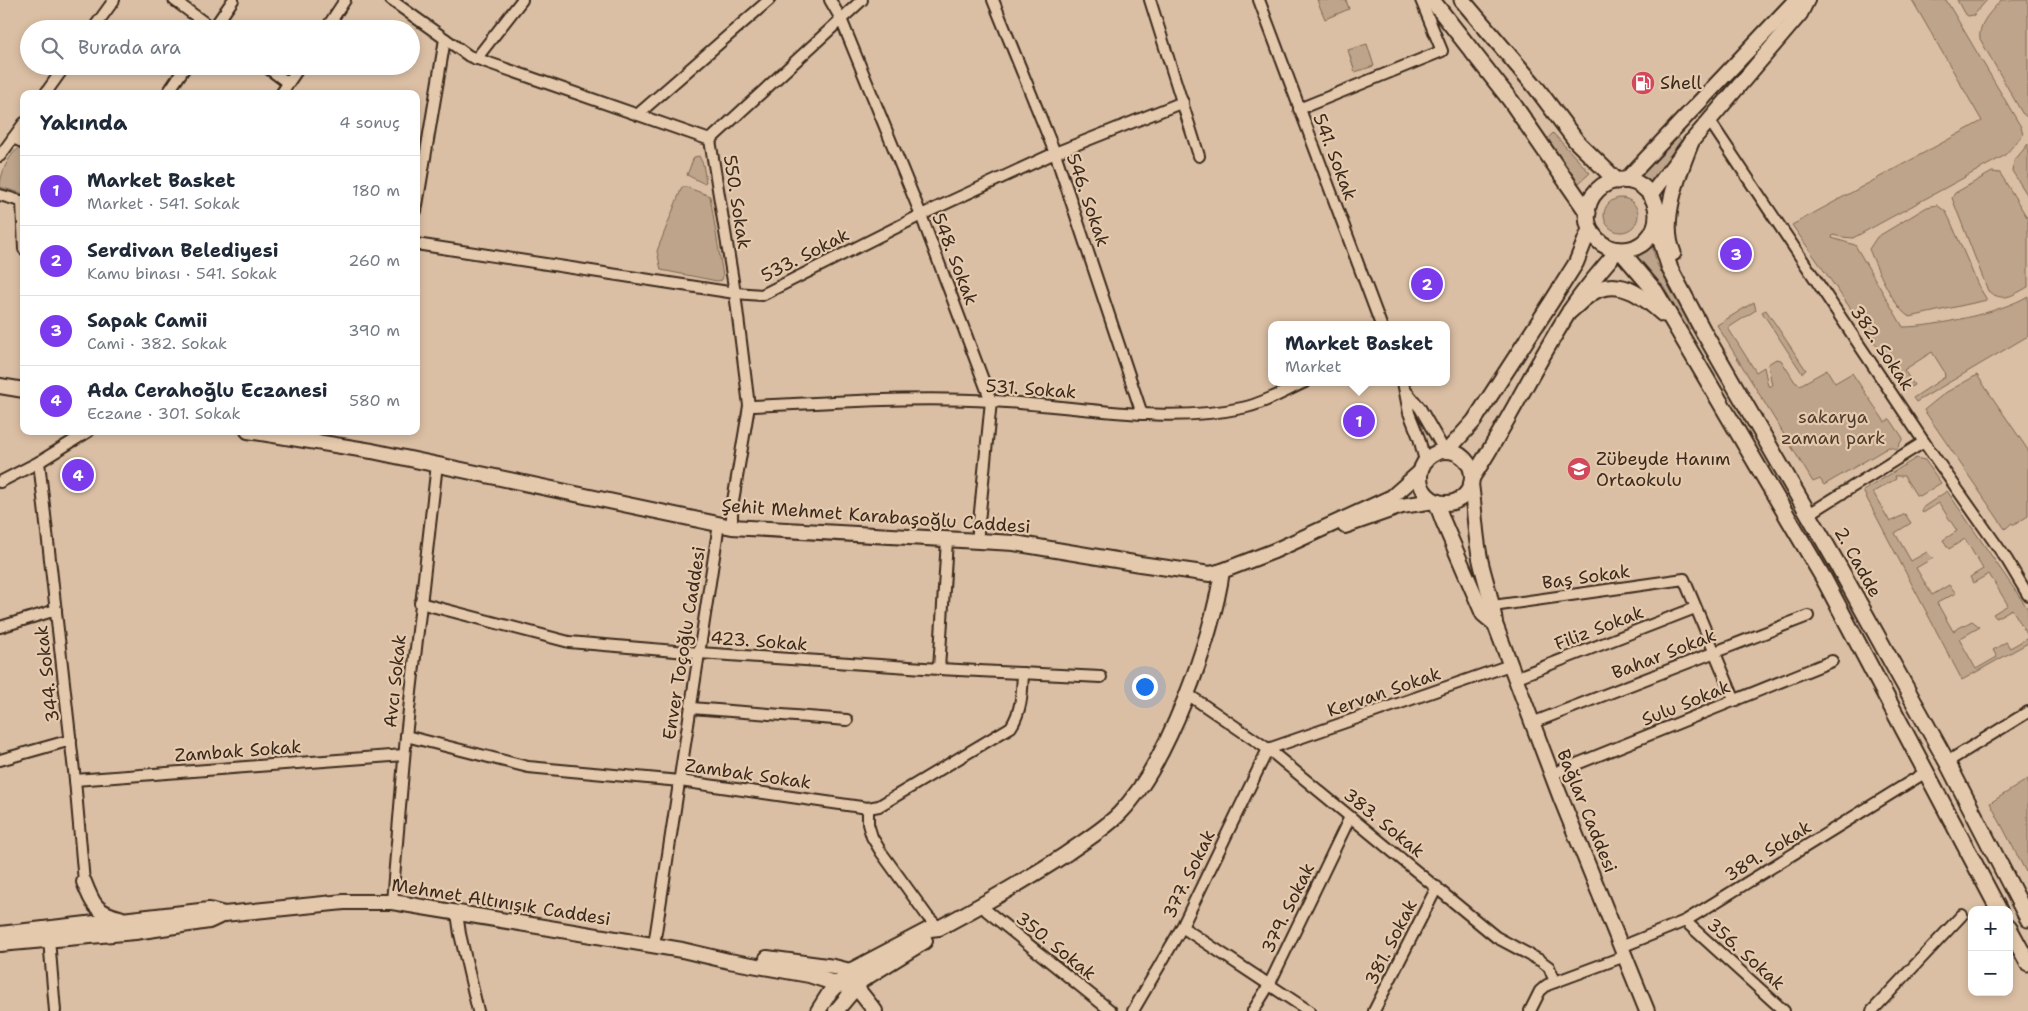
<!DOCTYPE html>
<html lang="tr">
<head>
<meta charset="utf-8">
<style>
	:root { --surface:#fff; --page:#f2f2f3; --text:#1f2937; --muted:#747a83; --line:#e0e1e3; --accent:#7c3aed }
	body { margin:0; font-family:"Shantell Sans",sans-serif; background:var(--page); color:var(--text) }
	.controls { position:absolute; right:15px; bottom:15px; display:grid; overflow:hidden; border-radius:10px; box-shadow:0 2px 8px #0003 }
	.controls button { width:45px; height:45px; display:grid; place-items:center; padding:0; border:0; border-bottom:1px solid var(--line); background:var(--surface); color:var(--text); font:25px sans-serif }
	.you { position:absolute; left:1144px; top:686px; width:18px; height:18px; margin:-12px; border:4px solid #fff; border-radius:50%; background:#1a73e8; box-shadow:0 0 0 8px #1a73e833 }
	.badge { display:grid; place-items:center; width:32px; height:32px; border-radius:50%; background:var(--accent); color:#fff; font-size:16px; font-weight:700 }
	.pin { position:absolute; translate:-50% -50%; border:2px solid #fff; box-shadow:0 1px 5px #0006 }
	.popup { position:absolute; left:1268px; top:321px; width:182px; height:65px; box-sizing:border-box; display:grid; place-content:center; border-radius:10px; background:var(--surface); filter:drop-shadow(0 1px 4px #0005); font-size:16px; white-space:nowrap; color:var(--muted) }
	.popup b { font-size:19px; color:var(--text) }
	.popup::after { content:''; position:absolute; left:50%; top:100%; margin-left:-10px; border:10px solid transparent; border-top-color:var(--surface) }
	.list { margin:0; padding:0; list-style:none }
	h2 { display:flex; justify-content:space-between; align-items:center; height:65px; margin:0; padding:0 20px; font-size:21px }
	h2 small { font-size:16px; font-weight:400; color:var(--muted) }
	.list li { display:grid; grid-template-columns:32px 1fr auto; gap:15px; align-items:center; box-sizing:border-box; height:70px; padding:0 20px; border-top:1px solid var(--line) }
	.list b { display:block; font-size:19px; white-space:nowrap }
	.list p { margin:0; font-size:16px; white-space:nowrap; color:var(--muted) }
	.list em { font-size:16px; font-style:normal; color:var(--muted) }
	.icon { flex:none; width:28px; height:28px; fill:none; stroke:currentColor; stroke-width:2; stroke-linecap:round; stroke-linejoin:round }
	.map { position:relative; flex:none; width:2028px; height:1011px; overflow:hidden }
	.search { position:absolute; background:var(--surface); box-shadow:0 2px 8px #0003; left:20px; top:20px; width:400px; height:55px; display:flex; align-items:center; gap:12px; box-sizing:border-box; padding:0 18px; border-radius:28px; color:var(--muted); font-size:19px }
	.panel { position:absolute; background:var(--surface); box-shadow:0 2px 8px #0003; left:20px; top:90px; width:400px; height:345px; border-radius:10px }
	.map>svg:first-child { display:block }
	.green { fill:#bda48a; stroke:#7c6754 }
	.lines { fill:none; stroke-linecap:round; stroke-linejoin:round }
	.street-casing { stroke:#3b2a1e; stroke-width:14 }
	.secondary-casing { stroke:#3b2a1e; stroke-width:18 }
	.primary-casing { stroke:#3b2a1e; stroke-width:19 }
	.street { stroke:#e5c9ac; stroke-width:10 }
	.secondary { stroke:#e5c9ac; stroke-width:14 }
	.primary { stroke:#e5c9ac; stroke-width:15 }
	.labels { text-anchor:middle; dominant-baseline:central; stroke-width:4.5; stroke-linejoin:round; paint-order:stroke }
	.poi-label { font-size:18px; fill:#3b2a1e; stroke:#e5c9ac; text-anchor:start }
	.street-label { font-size:18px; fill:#3b2a1e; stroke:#e5c9ac }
	.park-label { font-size:18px; fill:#4e3c2e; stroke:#e5c9ac }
</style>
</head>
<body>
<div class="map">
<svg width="2028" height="1011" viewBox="0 0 2028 1011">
	<rect width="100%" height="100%" fill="#dbbfa4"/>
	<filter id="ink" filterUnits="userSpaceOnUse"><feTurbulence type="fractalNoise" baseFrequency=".02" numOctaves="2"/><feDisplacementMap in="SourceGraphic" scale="10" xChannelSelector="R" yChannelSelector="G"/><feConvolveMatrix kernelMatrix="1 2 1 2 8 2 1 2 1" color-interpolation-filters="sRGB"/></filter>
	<g filter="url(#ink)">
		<!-- green -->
		<g class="green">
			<polygon points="1317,0 1346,0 1349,9 1325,19"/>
			<path d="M1912,0H1946L2021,127L2023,135L2004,156L1853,238L1841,237L1833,235L1832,238L1855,245L1903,327C1934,327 2002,312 2028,296V336L1916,402L1913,398L1945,377L1944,371L1932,352L1904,370L1914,385L1907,389L1792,225L1982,121Z"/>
			<polygon points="1957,0 1987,0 1974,15 1968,16 1964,13"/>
			<path d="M2001,0H2028V118L2022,113L1980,39C1978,23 1991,12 2001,0Z"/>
			<polygon points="1367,44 1374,66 1355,72 1348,50"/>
			<polygon points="1553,133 1590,173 1579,183 1547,139"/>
			<polygon points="1678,138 1681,140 1650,186 1647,182 1636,178"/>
			<polygon points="2028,144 2028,196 2012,171 2014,161"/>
			<path d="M21,147L24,148V194L0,187C0,174 9,153 21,147Z"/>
			<polygon points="699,156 703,164 706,182 703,183 687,175 694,157"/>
			<path d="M1992,172L2000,173L2028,219V287C2013,295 2003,303 1988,291L1952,198L1955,193Z"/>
			<polygon points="682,187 686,187 710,196 723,276 722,280 717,281 661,270 657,251"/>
			<circle cx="1621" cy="215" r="17"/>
			<path d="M1937,205L1946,212L1950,220L1978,285L1987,300L1910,317C1895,311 1875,264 1869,249L1877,237L1927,207Z"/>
			<polygon points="1650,244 1652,245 1657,264 1692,327 1688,330 1656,281 1633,256 1643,251"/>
			<polygon points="1754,302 1756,310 1728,328 1756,372 1764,367 1768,386 1772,386 1768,364 1776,359 1781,360 1795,382 1800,385 1827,370 1835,383 1852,373 1885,422 1890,419 1903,438 1897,449 1889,447 1824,485 1820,479 1813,482 1717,325"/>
			<polygon points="1766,310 1806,370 1802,373 1762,312"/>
			<polygon points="1977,375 2028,450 2028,516 2014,525 2012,523 2005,529 1924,410 1945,393"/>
			<polygon points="1916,458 1925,460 1941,483 1920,496 1916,495 1904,476 1895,476 1896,479 1873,492 1890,522 1905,514 1911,523 1895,533 1911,561 1927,552 1933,558 1916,568 1932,595 1949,585 1956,593 1937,603 1953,631 1972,621 1980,627 1959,639 1976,669 1997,657 1993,650 2006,642 2010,648 2028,638 2028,643 1962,680 1863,491"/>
			<polygon points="1947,491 2028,609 2028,636 2012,609 1996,618 1993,614 2008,605 1989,574 1973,583 1970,577 1983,569 1965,539 1949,549 1943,540 1957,531 1939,503 1923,513 1922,512 1922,508"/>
			<polygon points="2028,779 2028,876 1990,803"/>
		</g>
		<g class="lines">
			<!-- street casing -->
			<g class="street-casing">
				<g id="street">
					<polyline points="174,0 213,29"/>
					<polyline points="391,0 469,56 710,140 735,293 749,406 732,507 732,527"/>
					<polyline points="830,0 841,19 921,215 991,401 977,542"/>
					<polyline points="993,0 1055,153 1142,414"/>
					<polyline points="1150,0 1199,156"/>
					<polyline points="1259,0 1381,325"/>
					<polyline points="93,29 114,0"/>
					<polyline points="213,29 233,0"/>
					<polyline points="326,29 345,0"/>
					<polyline points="476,59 522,0"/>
					<polyline points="265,66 288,83"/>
					<polyline points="45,94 65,66"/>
					<polyline points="167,94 186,66"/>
					<polyline points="281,94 300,66"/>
					<polyline points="1299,109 1442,51 1421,0"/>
					<polyline points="637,115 769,0"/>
					<polyline points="1709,120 1924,442 2007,560 2028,595"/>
					<polyline points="13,138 24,143"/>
					<polyline points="710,140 862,0"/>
					<polyline points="0,156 24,123"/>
					<polyline points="0,195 24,202"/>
					<polyline points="22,201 24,249"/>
					<polyline points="416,211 445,39"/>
					<polyline points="416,244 735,293 762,295 921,215 1055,153 1183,102"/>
					<polyline points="1403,382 1409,413 1419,438 1425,461"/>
					<polyline points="1406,391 1420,408 1444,450"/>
					<path d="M749,406C830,403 912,396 992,401C1073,405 1162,425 1242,408C1263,404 1285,391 1305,382"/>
					<polyline points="39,462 75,780 84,882"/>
					<polyline points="0,482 39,462 89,431"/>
					<polyline points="1809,514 1924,442"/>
					<polyline points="420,603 569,642 699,653 939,669 1101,677"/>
					<polyline points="1493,606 1684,579 1735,701"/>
					<polyline points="0,627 56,610"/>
					<polyline points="939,669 947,540"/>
					<polyline points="1515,678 1695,608"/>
					<polyline points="1186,693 1268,749 1496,937 1541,961 1549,967 1555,982"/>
					<polyline points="691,708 847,720"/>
					<polyline points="1532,723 1808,616"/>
					<path d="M406,736L528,767L680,781L868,808L879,806L1011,727C1022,710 1022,692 1023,673"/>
					<polyline points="0,760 71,740"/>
					<polyline points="1947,762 2028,712"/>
					<polyline points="1552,774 1832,661"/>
					<polyline points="75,780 404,755"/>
					<polyline points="868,808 868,824 872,837 881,852 928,917 939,928"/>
					<polyline points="392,902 406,736 437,464"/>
					<polyline points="982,905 987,911 1111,1011"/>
					<polyline points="457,913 460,934 478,1011"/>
					<polyline points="1685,921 1784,1011"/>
					<polyline points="1182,927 1309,1011"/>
					<polyline points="49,939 55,1011"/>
					<polyline points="654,945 719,524"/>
					<polyline points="1621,947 1685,921 1926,772"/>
					<polyline points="1133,1011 1182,927 1268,749 1510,665"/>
					<polyline points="1253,1011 1269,985 1350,817"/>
					<polyline points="1374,1011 1437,887"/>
					<polyline points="1530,1011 1540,991 1547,985 1625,956"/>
					<polyline points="1872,1011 1962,915"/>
				</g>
			</g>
			<!-- secondary casing -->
			<g class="secondary-casing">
				<g id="secondary">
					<polyline points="1625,181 1791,5 1798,0"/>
					<polyline points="1651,195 1691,142 1800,14 1807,0"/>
					<polyline points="0,386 24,390"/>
					<polyline points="248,431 372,451 732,527 1014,543 1140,564 1210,574 1222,571 1274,551 1392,497 1419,473"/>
					<polyline points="1448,450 1474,421 1552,301 1576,263 1590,228"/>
					<circle cx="1446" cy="477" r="26"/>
					<path d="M1472,478C1508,424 1535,364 1571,309C1585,288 1602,269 1618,250"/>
					<path d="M1471,484C1475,511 1475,537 1481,563C1486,584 1493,602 1495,624L1560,796L1647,1011"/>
					<polyline points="1436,502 1443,521 1483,614 1495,624"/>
					<polyline points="1345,526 1402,506 1434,501"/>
					<path d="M84,882C92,903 96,913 120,918"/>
					<polyline points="0,934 209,910 224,914 344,902 392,902 682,950 729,961 809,975 837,984 856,987"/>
					<polyline points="0,944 135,932 209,921 224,914"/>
					<polyline points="767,958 834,967 850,971 856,987 875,1011"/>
					<path d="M818,1011L830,992L850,971L930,929L939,928C982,905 1025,881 1066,854C1084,841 1105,829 1120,813C1167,765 1213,637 1222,571"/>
					<polyline points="836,1011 862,980 925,941"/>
				</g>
			</g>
			<!-- primary casing -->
			<g class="primary-casing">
				<g id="primary">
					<polyline points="1432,0 1511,101 1588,213"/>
					<polyline points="1462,0 1535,86 1577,142 1617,181"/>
					<circle cx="1622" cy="215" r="35"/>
					<polyline points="1656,225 1670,269 1703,331 1839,567 1947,762 2028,919"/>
					<polyline points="1620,250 1655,291 1824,579 1999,910"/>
					<path d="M1673,253C1659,221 1679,172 1691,142"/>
					<path d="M1570,311C1579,303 1588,293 1599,289C1624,280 1645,298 1663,314"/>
					<polyline points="2009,928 2028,963"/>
				</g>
			</g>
			<!-- street -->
			<use href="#street" class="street"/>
			<!-- secondary -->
			<use href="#secondary" class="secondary"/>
			<!-- primary -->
			<use href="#primary" class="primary"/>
		</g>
	</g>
	<!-- icons -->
	<defs>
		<g id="fuel-disc" transform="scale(1.25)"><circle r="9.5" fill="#d1495b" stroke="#e5c9ac"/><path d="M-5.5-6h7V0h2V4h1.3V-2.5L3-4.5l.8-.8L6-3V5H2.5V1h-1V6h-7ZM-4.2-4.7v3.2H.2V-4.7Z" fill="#fff"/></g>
		<g id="school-disc" transform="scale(1.25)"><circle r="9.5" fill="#d1495b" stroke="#e5c9ac"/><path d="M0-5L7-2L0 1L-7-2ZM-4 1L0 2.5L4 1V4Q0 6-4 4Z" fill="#fff"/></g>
	</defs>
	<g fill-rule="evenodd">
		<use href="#fuel-disc" x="1643" y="83"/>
		<use href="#school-disc" x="1579" y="469"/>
	</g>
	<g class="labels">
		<!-- poi labels -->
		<g class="poi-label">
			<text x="1660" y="83">Shell</text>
			<text x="1596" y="459">Zübeyde Hanım<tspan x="1596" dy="21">Ortaokulu</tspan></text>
		</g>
		<!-- street labels -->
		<g class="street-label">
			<text transform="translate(1335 157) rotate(69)">541. Sokak</text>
			<text transform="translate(1088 200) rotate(71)">546. Sokak</text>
			<text transform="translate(737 202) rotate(81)">550. Sokak</text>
			<text transform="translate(805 255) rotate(-27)">533. Sokak</text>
			<text transform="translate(955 259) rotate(69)">548. Sokak</text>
			<text transform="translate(1882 348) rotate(56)">382. Sokak</text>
			<text transform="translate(1031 389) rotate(4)">531. Sokak</text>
			<text transform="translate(876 516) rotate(4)">Şehit Mehmet Karabaşoğlu Caddesi</text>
			<text transform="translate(1858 562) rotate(61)">2. Cadde</text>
			<text transform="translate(1586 577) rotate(-8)">Baş Sokak</text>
			<text transform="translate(1599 628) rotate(-21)">Filiz Sokak</text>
			<text transform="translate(759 641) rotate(4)">423. Sokak</text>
			<text transform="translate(684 643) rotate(-81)">Enver Toçoğlu Caddesi</text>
			<text transform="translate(1664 654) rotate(-21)">Bahar Sokak</text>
			<text transform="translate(47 674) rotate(-97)">344. Sokak</text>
			<text transform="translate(395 681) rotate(-84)">Avcı Sokak</text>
			<text transform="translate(1384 692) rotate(-19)">Kervan Sokak</text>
			<text transform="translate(1686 703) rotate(-22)">Sulu Sokak</text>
			<text transform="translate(238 751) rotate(-4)">Zambak Sokak</text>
			<text transform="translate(748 774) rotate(8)">Zambak Sokak</text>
			<text transform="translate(1587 811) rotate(68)">Bağlar Caddesi</text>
			<text transform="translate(1384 823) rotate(39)">383. Sokak</text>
			<text transform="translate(1768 851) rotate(-32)">389. Sokak</text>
			<text transform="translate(1189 874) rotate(-64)">377. Sokak</text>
			<text transform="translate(501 902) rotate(9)">Mehmet Altınışık Caddesi</text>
			<text transform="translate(1288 908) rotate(-64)">379. Sokak</text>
			<text transform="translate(1391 942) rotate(-63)">381. Sokak</text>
			<text transform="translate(1056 946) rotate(39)">350. Sokak</text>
			<text transform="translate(1746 954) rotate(42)">356. Sokak</text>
		</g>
		<!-- park labels -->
		<g class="park-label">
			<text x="1833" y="417">sakarya<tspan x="1833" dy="21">zaman park</tspan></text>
		</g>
	</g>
</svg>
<div class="controls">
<button>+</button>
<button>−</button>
</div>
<div class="you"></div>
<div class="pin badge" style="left:1359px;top:421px">1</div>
<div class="popup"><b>Market Basket</b>Market</div>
<div class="pin badge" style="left:1427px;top:284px">2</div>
<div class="pin badge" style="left:1736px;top:254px">3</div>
<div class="pin badge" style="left:78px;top:475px">4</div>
<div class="search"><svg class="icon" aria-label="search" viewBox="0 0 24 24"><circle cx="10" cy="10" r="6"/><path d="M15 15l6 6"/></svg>Burada ara</div>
<section class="panel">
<h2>Yakında<small>4 sonuç</small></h2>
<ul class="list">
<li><span class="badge">1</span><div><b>Market Basket</b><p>Market · 541. Sokak</p></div><em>180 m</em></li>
<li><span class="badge">2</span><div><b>Serdivan Belediyesi</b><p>Kamu binası · 541. Sokak</p></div><em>260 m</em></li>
<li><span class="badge">3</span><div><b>Sapak Camii</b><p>Cami · 382. Sokak</p></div><em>390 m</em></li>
<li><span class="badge">4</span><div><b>Ada Cerahoğlu Eczanesi</b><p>Eczane · 301. Sokak</p></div><em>580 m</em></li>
</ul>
</section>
</div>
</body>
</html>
